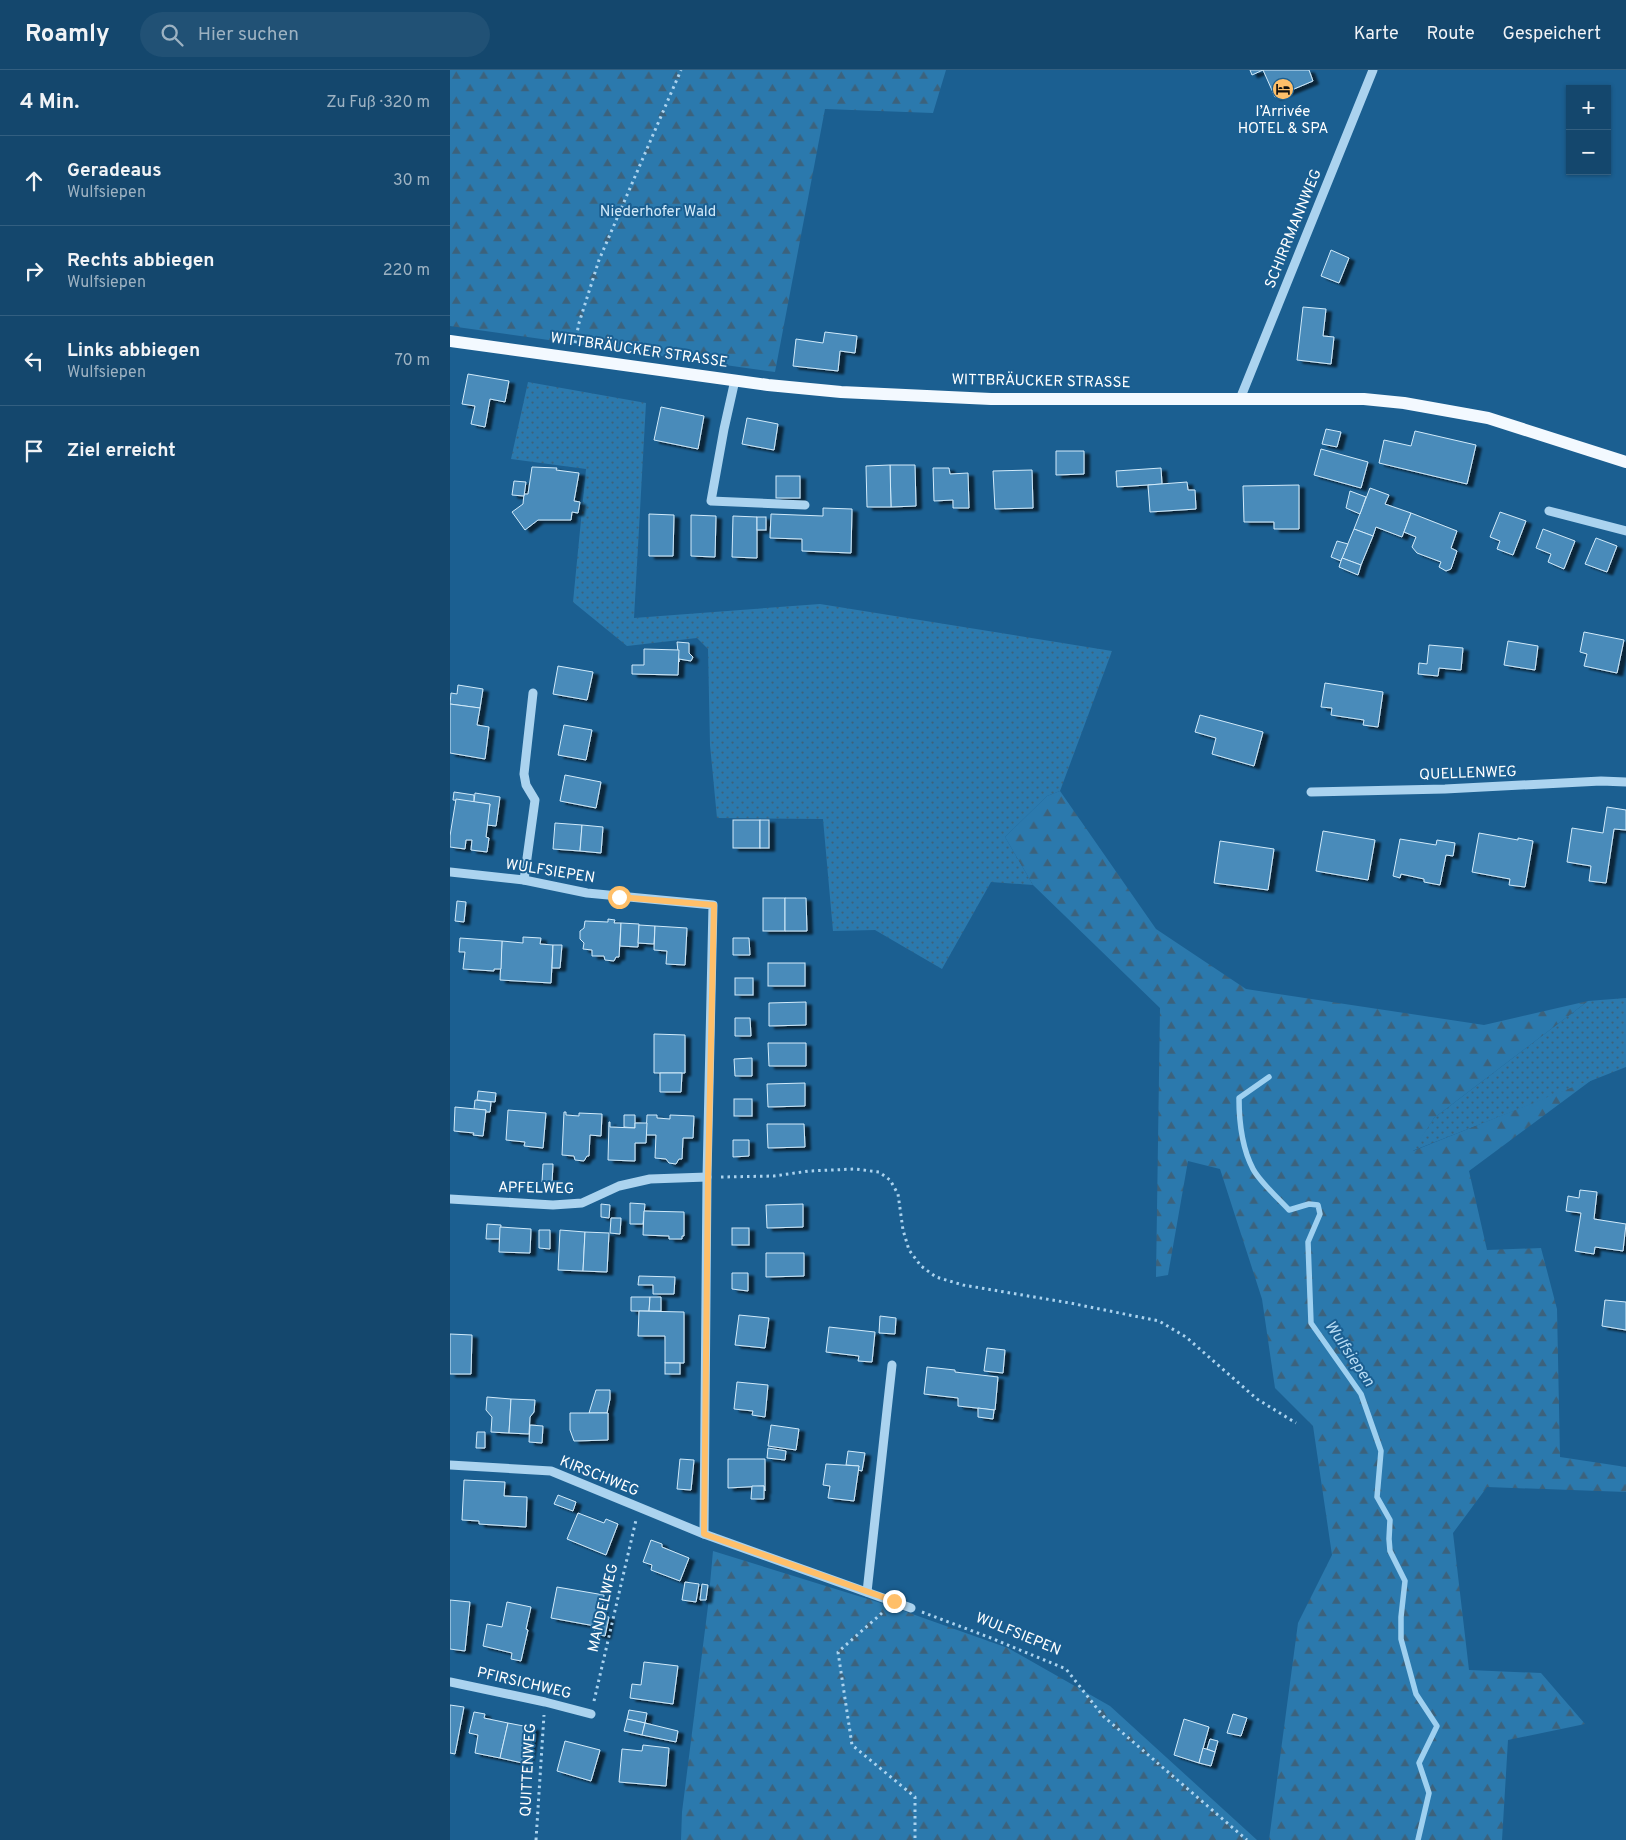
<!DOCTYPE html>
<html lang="de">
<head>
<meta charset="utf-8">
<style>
	:root { --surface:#14476d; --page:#215175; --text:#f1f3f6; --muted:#9db2c2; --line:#335f80 }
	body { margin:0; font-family:Overpass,sans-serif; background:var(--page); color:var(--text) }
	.controls { position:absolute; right:15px; top:15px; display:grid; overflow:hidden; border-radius:0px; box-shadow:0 1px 4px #0004 }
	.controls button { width:45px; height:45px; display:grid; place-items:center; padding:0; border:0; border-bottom:1px solid var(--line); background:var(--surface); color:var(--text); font:25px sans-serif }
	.stop { position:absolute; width:15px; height:15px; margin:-11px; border:4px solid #ffbf69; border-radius:50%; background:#fff }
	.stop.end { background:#ffbf69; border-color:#fff; box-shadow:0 1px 5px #0008 }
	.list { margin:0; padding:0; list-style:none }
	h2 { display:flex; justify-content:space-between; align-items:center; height:65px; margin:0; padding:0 20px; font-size:21px }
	h2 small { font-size:16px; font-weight:400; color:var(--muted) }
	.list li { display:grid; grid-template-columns:32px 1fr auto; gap:15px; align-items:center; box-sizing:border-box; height:90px; padding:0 20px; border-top:1px solid var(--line) }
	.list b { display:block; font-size:19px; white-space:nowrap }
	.list p { margin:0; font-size:16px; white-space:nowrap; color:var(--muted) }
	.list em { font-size:16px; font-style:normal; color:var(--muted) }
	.icon { flex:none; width:28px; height:28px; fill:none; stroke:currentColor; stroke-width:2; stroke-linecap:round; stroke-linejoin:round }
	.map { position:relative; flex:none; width:1176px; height:1770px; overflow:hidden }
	header { display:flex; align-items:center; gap:30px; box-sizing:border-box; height:70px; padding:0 25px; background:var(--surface); border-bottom:1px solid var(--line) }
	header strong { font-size:24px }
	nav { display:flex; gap:28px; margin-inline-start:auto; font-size:18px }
	.search { width:350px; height:45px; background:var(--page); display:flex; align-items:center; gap:12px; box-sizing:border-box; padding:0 18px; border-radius:28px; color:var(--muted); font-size:19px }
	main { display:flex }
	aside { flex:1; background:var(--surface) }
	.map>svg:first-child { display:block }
	.grass { fill:url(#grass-dots) }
	.forest { fill:url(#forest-firs) }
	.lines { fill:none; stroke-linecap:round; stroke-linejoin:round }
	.stream { stroke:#9ed0f0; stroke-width:5.5 }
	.building { fill:#488bba; stroke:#d1eafa; filter:url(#shadow) }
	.path { stroke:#abd3ef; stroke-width:3; stroke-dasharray:2.5 4; stroke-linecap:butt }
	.minor { stroke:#abd3ef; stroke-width:9 }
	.major { stroke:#f3f9ff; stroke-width:12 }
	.route { stroke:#ffbf69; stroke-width:6 }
	.labels { text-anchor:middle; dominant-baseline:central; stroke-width:4; stroke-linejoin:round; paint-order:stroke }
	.poi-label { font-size:15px; fill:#fff; stroke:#1b5f91 }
	.park-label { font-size:15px; fill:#d1eafa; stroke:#1b5f91 }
	.street-label { font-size:15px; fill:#fff; stroke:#1b5f91 }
	.water-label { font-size:16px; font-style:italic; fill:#b7dcf5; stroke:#1b5f91 }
</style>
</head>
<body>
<header>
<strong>Roamly</strong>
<div class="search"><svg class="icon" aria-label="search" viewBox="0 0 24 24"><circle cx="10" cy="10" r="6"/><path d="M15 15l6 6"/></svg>Hier suchen</div>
<nav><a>Karte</a><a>Route</a><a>Gespeichert</a></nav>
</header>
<main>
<aside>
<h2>4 Min.<small>Zu Fuß · 320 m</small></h2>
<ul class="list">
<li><svg class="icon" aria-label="ahead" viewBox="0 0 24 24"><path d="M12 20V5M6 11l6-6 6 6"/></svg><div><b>Geradeaus</b><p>Wulfsiepen</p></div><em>30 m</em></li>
<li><svg class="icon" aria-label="right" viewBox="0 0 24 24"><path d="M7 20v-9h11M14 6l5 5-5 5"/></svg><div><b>Rechts abbiegen</b><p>Wulfsiepen</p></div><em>220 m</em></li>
<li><svg class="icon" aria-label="left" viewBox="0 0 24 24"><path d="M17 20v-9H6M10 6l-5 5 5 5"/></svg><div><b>Links abbiegen</b><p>Wulfsiepen</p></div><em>70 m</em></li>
<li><svg class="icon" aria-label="arrive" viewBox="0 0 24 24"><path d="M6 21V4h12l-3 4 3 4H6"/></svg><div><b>Ziel erreicht</b></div></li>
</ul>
</aside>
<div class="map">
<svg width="1176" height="1770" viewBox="0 0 1176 1770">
	<defs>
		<pattern id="grass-dots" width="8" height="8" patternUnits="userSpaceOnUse" patternTransform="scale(1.25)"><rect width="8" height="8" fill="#2b79ad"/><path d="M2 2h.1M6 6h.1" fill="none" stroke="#3c627c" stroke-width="1.8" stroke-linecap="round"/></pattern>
		<pattern id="forest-firs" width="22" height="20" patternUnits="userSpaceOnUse" patternTransform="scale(1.25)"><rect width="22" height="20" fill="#2b79ad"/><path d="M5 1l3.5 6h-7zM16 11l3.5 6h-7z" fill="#3c627c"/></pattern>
		<filter id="shadow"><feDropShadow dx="5.5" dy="3" stdDeviation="1" flood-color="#0009"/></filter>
	</defs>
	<rect width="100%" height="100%" fill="#1b5f91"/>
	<!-- grass -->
	<g class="grass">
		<polygon points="78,312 196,333 184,548 370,534 662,581 610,721 597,726 555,767 583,815 541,812 492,899 425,860 383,861 373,749 267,748 260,675 258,579 247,568 177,576 123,532 136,399 61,389"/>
		<polygon points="1176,928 1176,997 962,1081 984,1048 1138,931"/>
	</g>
	<!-- forest -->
	<g class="forest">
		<polygon points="0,0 496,0 483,43 375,39 325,302 0,256"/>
		<polygon points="610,721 706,859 796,919 1034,955 1138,931 984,1048 963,1081 1143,1009 1019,1101 1037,1180 1091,1178 1107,1239 1110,1387 1176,1397 1176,1422 1037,1417 1003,1463 1019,1600 1091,1603 1135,1654 1058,1670 1052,1770 819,1770 848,1553 882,1485 863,1356 825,1318 812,1229 770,1099 738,1091 718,1205 706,1207 710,938 583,815 555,767 597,726"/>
		<polygon points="263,1481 434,1534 558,1578 660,1636 807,1770 231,1770 232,1742 258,1536"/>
	</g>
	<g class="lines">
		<!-- stream -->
		<path class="stream" d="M819,1007L789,1028C789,1051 792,1078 803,1099C809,1111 830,1130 839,1140L859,1134L868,1135L870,1144L858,1172L861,1253L911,1324L931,1381L927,1427L940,1450L939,1469L940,1481L955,1511L951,1547V1569L966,1624L987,1656L969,1693L979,1723L968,1770"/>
	</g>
	<!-- building -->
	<g class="building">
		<polygon points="800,0 859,0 863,11 825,27 813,0 802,5"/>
		<polygon points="881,180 899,188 889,213 871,206"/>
		<polygon points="853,237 876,239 873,266 884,267 881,294 847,290"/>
		<polygon points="375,262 407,266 405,283 390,281 388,301 343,296 346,269 373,273"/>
		<polygon points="18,304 59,311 55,332 40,329 35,357 21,354 25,336 12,334"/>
		<polygon points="211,337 254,346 248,379 204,370"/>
		<polygon points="297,348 328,354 324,380 292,374"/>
		<polygon points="876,359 891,362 887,377 872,374"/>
		<polygon points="965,361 1026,375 1017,414 929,393 934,370 961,376"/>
		<polygon points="871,379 918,392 911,418 864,405"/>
		<polygon points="606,381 634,381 634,404 606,405"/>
		<polygon points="440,395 465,395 466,436 441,437"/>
		<polygon points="440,395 441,437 417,437 416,396"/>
		<polygon points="82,397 107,398 106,400 129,403 124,431 130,432 128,443 122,442 121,450 88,450 75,460 62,442 73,434 74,424 78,424"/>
		<polygon points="483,398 499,398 500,404 518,403 519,438 503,438 503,430 484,431"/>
		<polygon points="711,398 712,414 667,417 666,401"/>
		<polygon points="582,400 583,438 545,439 543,401"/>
		<rect x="326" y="406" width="24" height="22"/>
		<polygon points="64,411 76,412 74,426 62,425"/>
		<polygon points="737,412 738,420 745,420 746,439 700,442 698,415"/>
		<polygon points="849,415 849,459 824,459 824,452 794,452 793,416"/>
		<polygon points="920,418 939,425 935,434 961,443 952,467 926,457 923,466 904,459"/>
		<polygon points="900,421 916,427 910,444 896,438"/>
		<polygon points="373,438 402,439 401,483 352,481 352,469 320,468 321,444 373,446"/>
		<polygon points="1050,442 1076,451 1063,485 1047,479 1050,471 1040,467"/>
		<polygon points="961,443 1007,461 1001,478 1007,481 1001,499 996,501 989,497 991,492 967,483 962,477 966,467 954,462"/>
		<polygon points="199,444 224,445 223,486 199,486"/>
		<polygon points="241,445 266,446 265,487 241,486"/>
		<polygon points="283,446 307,447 307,488 282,487"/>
		<rect x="307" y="447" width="9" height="13"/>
		<polygon points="904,459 923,466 911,495 892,488"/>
		<polygon points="1093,459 1125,471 1114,499 1098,492 1101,484 1086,478"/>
		<polygon points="1146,468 1167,476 1157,502 1135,494"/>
		<polygon points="887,471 898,474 891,491 881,487"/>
		<polygon points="892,488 911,495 908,505 889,497"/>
		<polygon points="1134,562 1174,570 1167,603 1134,596 1137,584 1130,582"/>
		<polygon points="1058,571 1088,576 1085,600 1054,595"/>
		<polygon points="227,572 239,573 239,583 243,587 241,591 229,589 229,592"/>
		<polygon points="979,575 1013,578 1011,600 989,598 988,606 968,604 969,593 977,594"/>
		<polygon points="194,579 229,580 228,605 182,604 182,595 194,595"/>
		<polygon points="108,596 143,602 137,630 103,624"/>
		<polygon points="875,613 933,622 928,657 913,655 914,650 881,645 882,638 871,637"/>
		<polygon points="8,615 33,619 30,638 0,634 1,623 7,624"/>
		<polygon points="0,634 30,638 27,655 39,657 35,689 0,683"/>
		<polygon points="750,645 813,662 804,696 762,684 766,668 745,662"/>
		<polygon points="114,655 142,660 136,690 108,685"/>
		<polygon points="115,705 151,712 146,738 110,731"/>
		<polygon points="4,722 24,725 24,732 3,730"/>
		<polygon points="25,723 50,727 46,756 37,755 40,734 24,732"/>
		<polygon points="6,729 40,734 36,767 39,768 37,782 21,780 22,770 16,770 15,779 0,777 0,766"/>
		<polygon points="1157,737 1176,740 1176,760 1164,759 1156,813 1139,811 1141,796 1117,792 1122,758 1153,763"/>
		<rect x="283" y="750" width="27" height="28"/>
		<rect x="310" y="750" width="9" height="28"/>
		<polygon points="105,753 132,755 130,781 103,779"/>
		<polygon points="132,755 153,757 151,783 130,781"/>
		<polygon points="873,761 925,770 918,810 866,801"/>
		<polygon points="1029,763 1068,770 1068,768 1083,771 1075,817 1059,815 1060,809 1022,802"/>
		<polygon points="950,769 986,775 987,770 1005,773 1003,786 996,785 990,815 974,812 974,809 951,804 950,808 943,806"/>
		<polygon points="770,771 824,779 818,820 764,813"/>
		<rect x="313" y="828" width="22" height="33"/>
		<polygon points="335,828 356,828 357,861 335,861"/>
		<polygon points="7,831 16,832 14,852 5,851"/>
		<polygon points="158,849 165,850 164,853 171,853 169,887 166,887 164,891 155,890 154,886 142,886 142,880 133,879 134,873 130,869 130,861 134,858 135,851 158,852"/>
		<polygon points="171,853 189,854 188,877 170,876"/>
		<polygon points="189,855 205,856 204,874 188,873"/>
		<polygon points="205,856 237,858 235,895 216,894 217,881 204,880"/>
		<polygon points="73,867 91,868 90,874 103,875 101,913 50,910 52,871 73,873"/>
		<polygon points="10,868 52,871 51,899 44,899 44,901 13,899 15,882 9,882"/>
		<polygon points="283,868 299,868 300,885 283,885"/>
		<polygon points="103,875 112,875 110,898 102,898"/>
		<rect x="318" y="893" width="37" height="23"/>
		<rect x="285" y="908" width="18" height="17"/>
		<polygon points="356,932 356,955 319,956 319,933"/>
		<polygon points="285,948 300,948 301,966 285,966"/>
		<polygon points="204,964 235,965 235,1003 204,1003"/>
		<polygon points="318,973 356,973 356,996 319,996"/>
		<polygon points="302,988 302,1006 285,1006 284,989"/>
		<polygon points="210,1003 232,1003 231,1022 210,1022"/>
		<polygon points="355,1013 355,1036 318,1037 317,1014"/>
		<polygon points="28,1021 46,1023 45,1032 27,1030"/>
		<rect x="284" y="1029" width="18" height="17"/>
		<polygon points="25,1030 41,1032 40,1042 35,1042 36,1040 24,1039"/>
		<polygon points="5,1037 36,1040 33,1066 23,1065 24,1063 4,1061"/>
		<polygon points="58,1040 96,1043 93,1078 74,1076 75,1072 56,1070"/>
		<polygon points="114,1042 116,1042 116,1045 129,1046 129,1043 152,1044 151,1066 140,1065 139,1086 137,1086 134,1091 125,1090 124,1086 112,1085"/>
		<polygon points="174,1045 185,1045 185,1058 174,1057"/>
		<polygon points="197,1045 207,1045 207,1048 220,1049 220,1045 244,1046 243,1068 233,1068 232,1089 229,1089 226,1094 219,1093 216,1089 205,1088 206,1065 196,1065"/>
		<polygon points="159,1052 160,1052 160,1057 185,1058 185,1053 197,1053 196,1073 185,1073 185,1091 158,1090"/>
		<polygon points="317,1054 354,1054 355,1077 318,1078"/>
		<polygon points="283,1070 299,1070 299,1086 283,1087"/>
		<polygon points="93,1094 103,1094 102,1113 92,1112"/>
		<polygon points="1130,1120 1147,1122 1144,1149 1176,1154 1173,1181 1145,1177 1144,1184 1125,1181 1131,1143 1116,1141 1118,1126 1129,1128"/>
		<polygon points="180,1133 195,1134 193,1154 180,1154"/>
		<polygon points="151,1134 160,1135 159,1148 151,1147"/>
		<polygon points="353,1134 353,1157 317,1158 316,1135"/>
		<polygon points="194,1141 234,1142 234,1166 232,1166 232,1169 219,1169 219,1166 193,1165"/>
		<polygon points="161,1148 171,1148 170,1164 160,1163"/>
		<polygon points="37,1154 51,1155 50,1169 36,1169"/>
		<polygon points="50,1157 81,1159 80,1183 49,1182"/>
		<rect x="282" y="1158" width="17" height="17"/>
		<polygon points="89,1160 100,1160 100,1179 89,1178"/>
		<polygon points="110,1160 135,1162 133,1201 108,1200"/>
		<polygon points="135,1162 159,1163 157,1202 133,1201"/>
		<polygon points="316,1183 354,1183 354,1206 316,1207"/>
		<polygon points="282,1203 298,1203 298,1221 282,1219"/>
		<polygon points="189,1206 225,1207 224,1224 203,1224 203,1215 188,1215"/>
		<polygon points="181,1227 200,1227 199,1241 181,1241"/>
		<polygon points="200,1227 211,1227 211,1241 199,1241"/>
		<polygon points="1155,1230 1176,1232 1176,1260 1152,1256"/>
		<polygon points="189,1241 234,1242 234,1293 215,1293 215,1266 188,1266"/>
		<polygon points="289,1245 319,1248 315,1278 285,1275"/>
		<polygon points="430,1246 446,1248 445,1264 429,1263"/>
		<polygon points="379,1257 425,1262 422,1292 408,1291 409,1286 376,1282"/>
		<polygon points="0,1264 22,1265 21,1304 0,1304"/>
		<polygon points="537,1278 555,1280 553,1303 534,1301"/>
		<rect x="215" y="1293" width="15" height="11"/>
		<polygon points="477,1297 505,1300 505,1302 548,1307 545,1340 508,1336 508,1328 474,1324"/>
		<polygon points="287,1312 318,1315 315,1347 302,1345 303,1341 284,1339"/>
		<polygon points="146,1320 160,1320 160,1329 157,1343 139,1343"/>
		<polygon points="37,1327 61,1329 59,1363 41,1362 42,1347 36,1340"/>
		<polygon points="61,1329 85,1330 84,1342 80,1347 79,1364 59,1363"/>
		<polygon points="528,1338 544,1340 543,1349 528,1347"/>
		<polygon points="120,1343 158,1343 158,1370 124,1371 120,1360"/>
		<polygon points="80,1355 93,1356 92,1373 79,1372"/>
		<polygon points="321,1355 349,1359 346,1380 318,1376"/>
		<polygon points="27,1362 35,1362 35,1378 26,1378"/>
		<polygon points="318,1378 336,1381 335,1390 317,1388"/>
		<polygon points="398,1381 415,1383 412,1401 408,1400 409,1396 396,1395"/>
		<polygon points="230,1389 244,1390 241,1420 227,1419"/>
		<polygon points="278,1389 315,1389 315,1421 314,1416 278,1418"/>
		<polygon points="376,1394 409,1396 404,1431 378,1428 380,1416 373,1415"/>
		<polygon points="14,1410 55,1412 54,1426 77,1427 76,1457 29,1454 29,1451 12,1450"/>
		<polygon points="302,1416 314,1416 314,1429 301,1429"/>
		<polygon points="108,1425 126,1432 123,1441 104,1434"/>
		<polygon points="128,1443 154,1453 156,1449 168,1454 156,1485 117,1469"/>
		<polygon points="201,1470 212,1474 212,1477 239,1488 230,1511 201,1500 202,1495 193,1492"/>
		<polygon points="235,1512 249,1514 246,1532 232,1530"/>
		<polygon points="252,1514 258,1515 256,1530 250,1530"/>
		<polygon points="107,1517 154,1525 151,1546 159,1547 155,1566 144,1564 145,1556 101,1548"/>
		<polygon points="0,1530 20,1532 15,1581 0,1579"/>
		<polygon points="57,1532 81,1537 76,1559 78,1560 71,1591 61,1589 62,1583 33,1576 37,1554 52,1557"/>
		<polygon points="194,1592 228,1596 223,1634 180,1628 182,1614 191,1615"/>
		<polygon points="0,1635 14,1637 5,1684 0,1683"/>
		<polygon points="179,1640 197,1643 195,1653 177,1649"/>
		<polygon points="24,1642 35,1644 34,1648 58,1653 50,1688 25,1683 28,1665 19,1663"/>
		<polygon points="783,1644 797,1648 791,1666 777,1663"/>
		<polygon points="177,1649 195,1653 192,1665 174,1661"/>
		<polygon points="734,1649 759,1657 749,1693 724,1685"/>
		<polygon points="58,1653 84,1658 77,1694 50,1688"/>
		<polygon points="195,1653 228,1661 226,1672 192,1665"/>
		<polygon points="760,1669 768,1671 765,1682 757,1679"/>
		<polygon points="115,1671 150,1680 141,1711 107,1701"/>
		<polygon points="193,1675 219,1678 216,1716 169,1712 172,1679 192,1681"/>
		<polygon points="753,1678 765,1682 761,1696 749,1693"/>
	</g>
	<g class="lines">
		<!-- path -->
		<g class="path">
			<polyline points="125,273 129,253 149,190 231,0"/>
			<polyline points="271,1107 324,1106 359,1101 405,1099 429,1102 440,1110 448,1124 453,1160 459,1180 471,1196 486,1207 513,1215 620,1233 709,1251 736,1267 807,1329 846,1353"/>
			<polyline points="472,1542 541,1568 616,1599 653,1646 797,1770"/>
			<polyline points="432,1543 388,1582 402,1675 465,1727 465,1770"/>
			<polyline points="144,1631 186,1450"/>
			<polyline points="86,1770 94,1645"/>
		</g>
		<!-- minor -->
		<g class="minor">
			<polyline points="285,310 274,359 261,431 355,435"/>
			<polyline points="790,329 923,0"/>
			<polyline points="1099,441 1176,461"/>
			<polyline points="861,722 995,719 1151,711 1176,712"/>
			<polyline points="0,802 74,810 137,823 263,835 257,1107 254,1464"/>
			<polyline points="74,810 85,730 76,715 74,704 83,623"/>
			<polyline points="0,1129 103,1135 132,1133 169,1116 200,1109 257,1107"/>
			<polyline points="0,1395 101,1401 254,1464 461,1538"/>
			<polyline points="417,1522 442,1295"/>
			<polyline points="0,1612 95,1632 141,1644"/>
		</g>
		<!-- major -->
		<polyline class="major" points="0,271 318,315 391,322 541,329 914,329 954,333 1038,348 1176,392"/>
	</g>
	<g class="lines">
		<!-- route -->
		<polyline class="route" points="169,827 264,835 258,1107 254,1464 444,1531"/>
	</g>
	<!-- icons -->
	<defs>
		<g id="hotel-disc" transform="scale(1.125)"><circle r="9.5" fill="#ffbf69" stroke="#1b5f91"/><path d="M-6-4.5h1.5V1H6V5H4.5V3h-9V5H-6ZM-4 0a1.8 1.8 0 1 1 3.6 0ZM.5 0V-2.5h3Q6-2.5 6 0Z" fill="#111"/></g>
	</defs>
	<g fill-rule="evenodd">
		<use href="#hotel-disc" x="833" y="19"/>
	</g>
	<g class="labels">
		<!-- poi labels -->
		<g class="poi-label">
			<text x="833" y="42">l’Arrivée<tspan x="833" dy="17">HOTEL &amp; SPA</tspan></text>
		</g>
		<!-- park labels -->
		<g class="park-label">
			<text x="208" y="142">Niederhofer Wald</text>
		</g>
		<!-- street labels -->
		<g class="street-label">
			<text transform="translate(844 159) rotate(-68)">SCHIRRMANNWEG</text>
			<text transform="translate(189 281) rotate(8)">WITTBRÄUCKER STRASSE</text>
			<text transform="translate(591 312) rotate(1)">WITTBRÄUCKER STRASSE</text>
			<text transform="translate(1018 704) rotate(-2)">QUELLENWEG</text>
			<text transform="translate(100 802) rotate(9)">WULFSIEPEN</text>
			<text transform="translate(86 1119) rotate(1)">APFELWEG</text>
			<text transform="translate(149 1407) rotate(22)">KIRSCHWEG</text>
			<text transform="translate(154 1538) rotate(-77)">MANDELWEG</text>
			<text transform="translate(568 1565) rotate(22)">WULFSIEPEN</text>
			<text transform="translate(74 1614) rotate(13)">PFIRSICHWEG</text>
			<text transform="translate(79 1700) rotate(-87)">QUITTENWEG</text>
		</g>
		<!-- water labels -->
		<g class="water-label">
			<text transform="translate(899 1284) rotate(56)">Wulfsiepen</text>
		</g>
	</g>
</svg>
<div class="controls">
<button>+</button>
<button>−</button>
</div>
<div class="stop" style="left:169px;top:827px"></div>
<div class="stop end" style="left:444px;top:1531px"></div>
</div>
</main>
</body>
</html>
